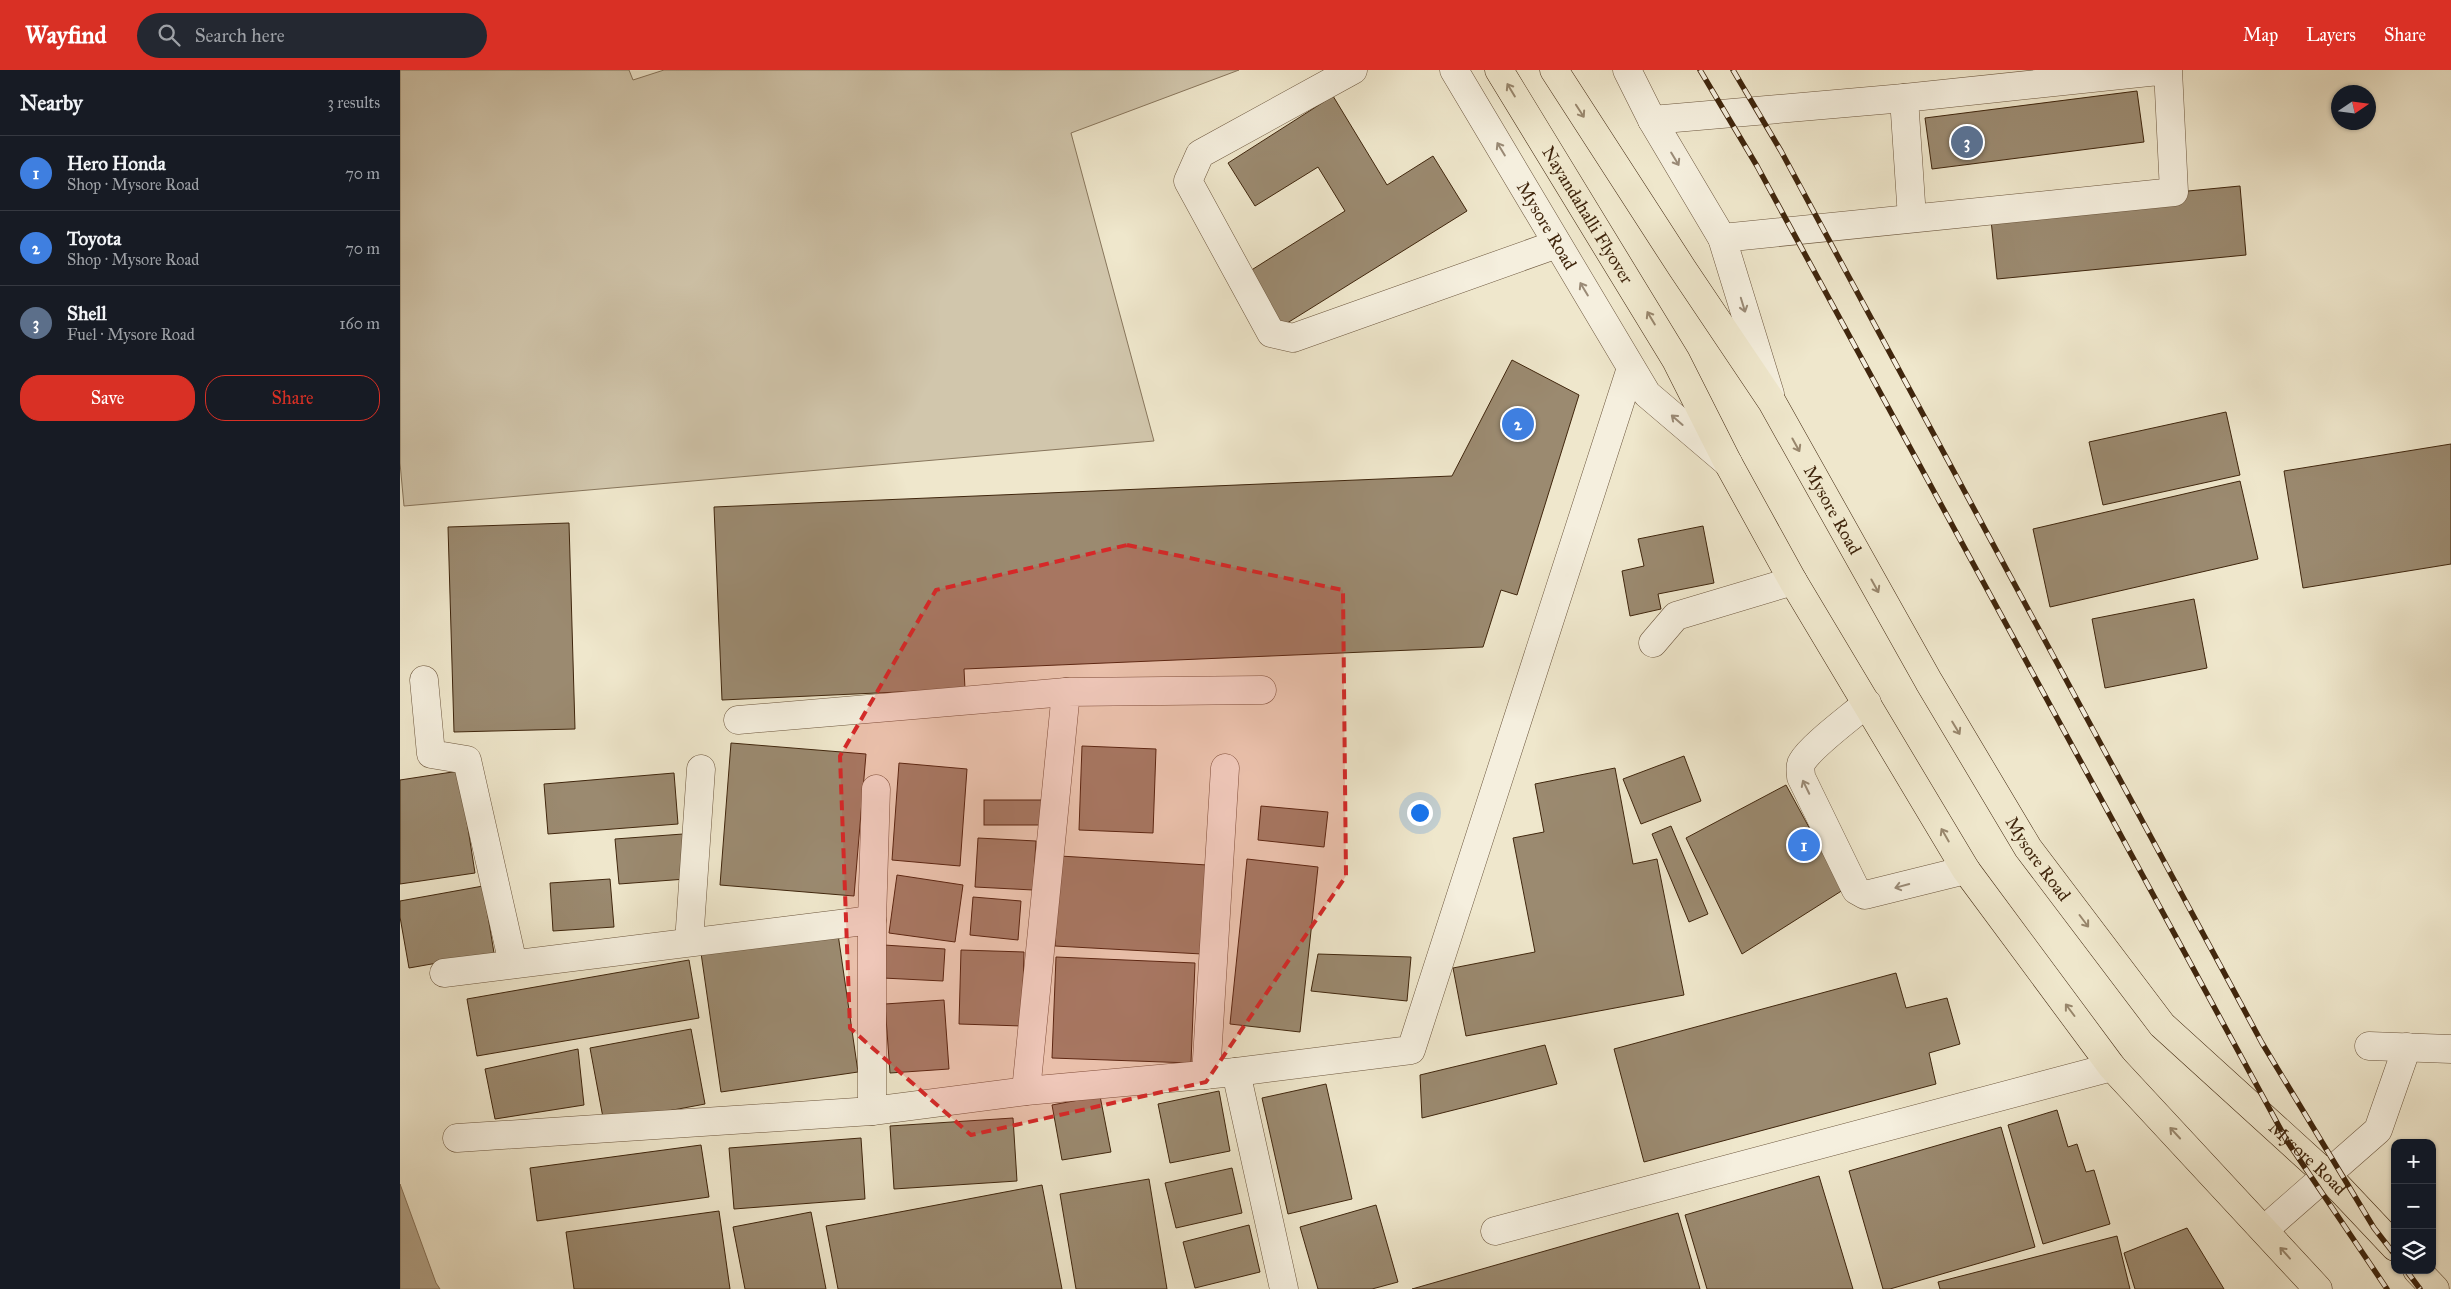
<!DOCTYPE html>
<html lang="en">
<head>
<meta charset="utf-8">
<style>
	:root { --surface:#171b24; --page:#242831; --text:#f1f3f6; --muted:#9ea1a6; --line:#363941; --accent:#d93025 }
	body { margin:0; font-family:"IM FELL Great Primer",serif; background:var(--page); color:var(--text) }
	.controls { position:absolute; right:15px; bottom:15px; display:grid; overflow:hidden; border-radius:10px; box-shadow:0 1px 4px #0004 }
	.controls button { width:45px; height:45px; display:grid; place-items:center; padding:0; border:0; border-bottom:1px solid var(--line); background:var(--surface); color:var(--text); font:25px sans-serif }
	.compass { position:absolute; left:1931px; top:15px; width:45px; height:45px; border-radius:50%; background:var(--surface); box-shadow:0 1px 4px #0004; rotate:77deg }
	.you { position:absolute; left:1019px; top:742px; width:18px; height:18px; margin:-12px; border:4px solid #fff; border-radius:50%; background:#1a73e8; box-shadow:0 0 0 8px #1a73e833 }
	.badge { display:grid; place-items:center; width:32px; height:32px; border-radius:50%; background:var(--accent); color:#fff; font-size:16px; font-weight:700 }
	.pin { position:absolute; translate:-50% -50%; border:2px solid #fff; box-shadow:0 1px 5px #0006 }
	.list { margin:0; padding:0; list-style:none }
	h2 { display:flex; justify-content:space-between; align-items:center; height:65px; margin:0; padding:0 20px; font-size:21px }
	h2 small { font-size:16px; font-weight:400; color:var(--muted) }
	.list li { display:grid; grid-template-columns:32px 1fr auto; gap:15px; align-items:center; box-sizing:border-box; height:75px; padding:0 20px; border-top:1px solid var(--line) }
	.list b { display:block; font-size:19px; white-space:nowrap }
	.list p { margin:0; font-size:16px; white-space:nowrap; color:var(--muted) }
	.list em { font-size:16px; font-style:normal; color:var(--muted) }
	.actions { display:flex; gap:10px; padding:15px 20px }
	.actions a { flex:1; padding:11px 0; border:1px solid var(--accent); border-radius:20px; text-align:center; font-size:18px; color:var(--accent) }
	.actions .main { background:var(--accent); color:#fff }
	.icon { flex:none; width:28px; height:28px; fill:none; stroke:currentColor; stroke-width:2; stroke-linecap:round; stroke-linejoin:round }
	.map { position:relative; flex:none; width:2051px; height:1219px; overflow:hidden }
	header { display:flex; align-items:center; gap:30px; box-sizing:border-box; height:70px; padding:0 25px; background:var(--accent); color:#fff }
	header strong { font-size:24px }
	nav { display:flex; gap:28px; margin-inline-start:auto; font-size:18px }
	.search { width:350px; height:45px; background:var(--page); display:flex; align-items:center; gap:12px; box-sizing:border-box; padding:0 18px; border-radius:28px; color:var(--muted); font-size:19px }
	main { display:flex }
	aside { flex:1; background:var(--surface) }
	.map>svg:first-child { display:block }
	.green { fill:#d1c6ac; stroke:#88765c }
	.water { fill:#b4a58b; stroke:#867259 }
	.building { fill:#9b8a70; stroke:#40260d }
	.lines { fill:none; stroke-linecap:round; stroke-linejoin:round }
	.minor-casing { stroke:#6c563d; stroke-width:29 }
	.highway-casing { stroke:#40260d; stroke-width:29 }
	.minor { stroke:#f5efde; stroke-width:28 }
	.highway { stroke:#efe7cc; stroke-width:28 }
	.rail-casing { stroke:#40260d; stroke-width:5.5 }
	.rail { stroke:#f5efde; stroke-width:4; stroke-dasharray:11; stroke-linecap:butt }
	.oneway { stroke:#98866c }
	.oneway2 { stroke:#9a8a76 }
	.marked { fill:#d62828; fill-opacity:0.2; stroke:#d62828; stroke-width:4; stroke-dasharray:10 6; stroke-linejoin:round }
	.labels { text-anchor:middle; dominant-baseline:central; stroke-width:4; stroke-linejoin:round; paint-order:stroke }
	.street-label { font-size:18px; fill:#40260d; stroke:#f5efde }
</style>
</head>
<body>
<header>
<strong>Wayfind</strong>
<div class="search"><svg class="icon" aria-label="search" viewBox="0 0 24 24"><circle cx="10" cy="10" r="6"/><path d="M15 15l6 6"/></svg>Search here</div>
<nav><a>Map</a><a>Layers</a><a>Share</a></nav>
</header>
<main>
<aside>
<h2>Nearby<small>3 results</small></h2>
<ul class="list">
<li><span class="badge" style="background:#3f7fe0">1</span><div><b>Hero Honda</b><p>Shop · Mysore Road</p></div><em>70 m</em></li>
<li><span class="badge" style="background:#3f7fe0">2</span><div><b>Toyota</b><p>Shop · Mysore Road</p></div><em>70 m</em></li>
<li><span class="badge" style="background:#5c6f8a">3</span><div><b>Shell</b><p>Fuel · Mysore Road</p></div><em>160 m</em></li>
</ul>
<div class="actions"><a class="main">Save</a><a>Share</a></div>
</aside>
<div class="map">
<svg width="2051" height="1219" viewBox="0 0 2051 1219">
	<rect width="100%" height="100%" fill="#efe7cc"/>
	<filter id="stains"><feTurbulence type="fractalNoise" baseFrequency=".004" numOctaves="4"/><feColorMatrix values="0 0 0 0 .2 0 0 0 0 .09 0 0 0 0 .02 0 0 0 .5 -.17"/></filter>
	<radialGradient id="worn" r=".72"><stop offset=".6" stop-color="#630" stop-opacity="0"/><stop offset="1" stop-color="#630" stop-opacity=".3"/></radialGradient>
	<!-- green -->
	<polygon class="green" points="0,0 229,0 233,10 264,0 839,0 671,63 754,371 4,436 0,393"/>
	<!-- water -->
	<polygon class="water" points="0,1114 36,1213 40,1219 0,1219"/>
	<!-- building -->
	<g class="building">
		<polygon points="1737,21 1744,72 1532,99 1525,48"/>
		<polygon points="933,26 987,115 1033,86 1067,141 876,260 842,206 945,141 918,97 855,136 828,93"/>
		<polygon points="1840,116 1846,185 1597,209 1590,140"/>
		<polygon points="1112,290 1179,325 1117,525 1101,520 1083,577 564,599 565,619 322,630 314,437 1052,406"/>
		<polygon points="1826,342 1840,405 1703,435 1689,372"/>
		<polygon points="2051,374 2051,494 1903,518 1884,401"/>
		<polygon points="1840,411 1858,489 1650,537 1633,459"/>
		<polygon points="169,453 175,659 54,662 48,457"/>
		<polygon points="1303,456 1314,513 1258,524 1261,539 1230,546 1222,501 1244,496 1238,469"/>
		<polygon points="1794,529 1807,598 1705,618 1692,549"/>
		<polygon points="331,673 466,684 454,826 320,815"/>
		<polygon points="682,676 756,679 753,763 679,760"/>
		<polygon points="1284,686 1301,731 1241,754 1223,709"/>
		<polygon points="499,693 567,699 560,796 492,790"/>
		<polygon points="1215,698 1233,794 1257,789 1284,925 1066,966 1053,898 1135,882 1113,768 1144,762 1135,714"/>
		<polygon points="59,701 75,803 0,814 0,710"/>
		<polygon points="274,703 278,754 148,764 144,714"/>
		<polygon points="1386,715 1443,820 1342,884 1286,768"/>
		<rect x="584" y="730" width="60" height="25"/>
		<polygon points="861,736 928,742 924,777 858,770"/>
		<polygon points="1271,756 1308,844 1289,852 1252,764"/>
		<polygon points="283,764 286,809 219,814 215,769"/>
		<polygon points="578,768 636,771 633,820 575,817"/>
		<polygon points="660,786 807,795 802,884 655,876"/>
		<polygon points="847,789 918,797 900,962 830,954"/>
		<polygon points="497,805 563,815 555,872 489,863"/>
		<polygon points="210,809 214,857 153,861 150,813"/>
		<polygon points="83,816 94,883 9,898 0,847 0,831"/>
		<polygon points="573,827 621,831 618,870 570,865"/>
		<polygon points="438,864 458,1002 321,1022 301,883"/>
		<polygon points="484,875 545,879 543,911 483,908"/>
		<polygon points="561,880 624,882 622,956 559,954"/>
		<polygon points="918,884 1011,887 1007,931 911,921"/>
		<polygon points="656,887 795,893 791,993 652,988"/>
		<polygon points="289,890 299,948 77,986 67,929"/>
		<polygon points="1496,903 1506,938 1547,928 1560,974 1529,983 1536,1014 1244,1092 1214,979"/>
		<polygon points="544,930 549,999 490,1003 485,934"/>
		<polygon points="291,959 305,1034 204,1053 190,978"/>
		<polygon points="1145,975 1157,1014 1022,1048 1020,1005"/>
		<polygon points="178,979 184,1035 95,1049 85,999"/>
		<polygon points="926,1014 952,1129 888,1144 862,1028"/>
		<polygon points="819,1021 830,1081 770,1093 758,1034"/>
		<polygon points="700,1026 711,1082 662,1090 652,1035"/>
		<polygon points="1657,1040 1668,1077 1677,1074 1686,1102 1694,1100 1710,1154 1643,1174 1608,1055"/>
		<polygon points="613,1048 617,1111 494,1119 490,1056"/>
		<polygon points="1601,1057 1635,1177 1490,1219 1483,1219 1449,1101"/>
		<polygon points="461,1068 465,1129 334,1139 329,1078"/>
		<polygon points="301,1075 309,1127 137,1151 130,1098"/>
		<polygon points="832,1098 842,1143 776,1158 765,1113"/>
		<polygon points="1419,1106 1453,1219 1307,1219 1285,1145"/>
		<polygon points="749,1109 767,1219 676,1219 660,1124"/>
		<polygon points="642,1115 662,1219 438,1219 426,1156"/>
		<polygon points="976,1135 998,1212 972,1219 918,1219 900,1157"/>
		<polygon points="319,1141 330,1219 174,1219 166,1162"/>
		<polygon points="411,1142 426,1219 345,1219 333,1157"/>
		<polygon points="1278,1143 1300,1219 1012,1219"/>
		<polygon points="849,1155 860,1202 795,1218 783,1172"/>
		<polygon points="1787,1158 1824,1219 1735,1219 1724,1183"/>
		<polygon points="1717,1166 1730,1219 1540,1219 1538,1212"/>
	</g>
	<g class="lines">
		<!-- minor casing -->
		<g class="minor-casing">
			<g id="minor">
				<polyline points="953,0 800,84 788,111 871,263 893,268 1157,174"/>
				<path id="s1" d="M1054,0L1247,324L1328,393"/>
				<polyline points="1227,0 1252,50 1322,168 1370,324"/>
				<polyline points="1504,28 1512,148"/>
				<polyline points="1252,50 1504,28 1768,0 1774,122 1322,168"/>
				<polyline points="1253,573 1276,546 1393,511"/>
				<polyline points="24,610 31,684 67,690 113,894"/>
				<path d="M1467,633C1451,647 1411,676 1402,692C1399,696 1401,702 1401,707L1456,820L1465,825L1566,800"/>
				<polyline points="338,650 666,622"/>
				<polyline points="472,850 472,1041"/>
				<polyline points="289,872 301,699"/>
				<polyline points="44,903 472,850 476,719"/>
				<polyline points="1969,976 2051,979"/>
				<polyline points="836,1002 1011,980 1231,298"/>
				<polyline points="806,1005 825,698"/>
				<polyline points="626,1021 666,622 862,620"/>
				<polyline points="57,1068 472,1041 626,1021 836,1002 884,1219"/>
				<polyline points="1864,1160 1978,1060 2007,977"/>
				<polyline points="1095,1161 1712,997"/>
			</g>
		</g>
		<!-- highway casing -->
		<g class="highway-casing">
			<g id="highway">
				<path id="s2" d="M1099,0L1276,290L1328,393L1393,511L1566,800L1712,997L1918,1219"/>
				<path id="s3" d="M1154,0L1282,198L1372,332L1529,612L1628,778L1762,955L1928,1106L1995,1177"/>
				<polyline points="2017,1200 2035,1219"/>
			</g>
		</g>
		<!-- minor -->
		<use href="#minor" class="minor"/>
		<!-- highway -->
		<use href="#highway" class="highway"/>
		<!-- rail casing -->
		<g class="rail-casing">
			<g id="rail">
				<polyline points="1300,0 1357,96 1887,1071 1987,1219"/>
				<polyline points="1333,0 1381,81 1862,973 1974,1158 1995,1185"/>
				<polyline points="2006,1200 2020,1219"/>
			</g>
		</g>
		<!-- rail -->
		<use href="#rail" class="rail"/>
	</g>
	<!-- one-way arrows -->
	<defs><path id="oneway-shaft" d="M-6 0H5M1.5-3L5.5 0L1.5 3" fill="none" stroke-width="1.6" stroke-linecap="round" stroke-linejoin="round" transform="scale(1.25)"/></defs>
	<g class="oneway">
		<use href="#oneway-shaft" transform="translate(1111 20) rotate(-121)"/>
		<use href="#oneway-shaft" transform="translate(1180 41) rotate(57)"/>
		<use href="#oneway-shaft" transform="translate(1251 248) rotate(-121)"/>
		<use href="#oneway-shaft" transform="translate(1396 375) rotate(61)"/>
		<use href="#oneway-shaft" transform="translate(1475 516) rotate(61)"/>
		<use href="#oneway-shaft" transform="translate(1556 658) rotate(59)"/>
		<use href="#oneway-shaft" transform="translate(1545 765) rotate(-120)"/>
		<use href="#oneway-shaft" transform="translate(1684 851) rotate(53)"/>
		<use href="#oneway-shaft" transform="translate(1670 940) rotate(-127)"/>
		<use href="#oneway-shaft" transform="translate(1775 1063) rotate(-133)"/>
		<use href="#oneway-shaft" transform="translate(1885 1183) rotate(-132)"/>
	</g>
	<g class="oneway2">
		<use href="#oneway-shaft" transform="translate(1101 79) rotate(-121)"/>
		<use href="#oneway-shaft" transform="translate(1275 89) rotate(59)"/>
		<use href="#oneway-shaft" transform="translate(1184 219) rotate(-121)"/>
		<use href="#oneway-shaft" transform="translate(1343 235) rotate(73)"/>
		<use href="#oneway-shaft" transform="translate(1277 350) rotate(-139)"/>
		<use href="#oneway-shaft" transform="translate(1406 717) rotate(-116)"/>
		<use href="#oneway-shaft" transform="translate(1502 816) rotate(165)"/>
	</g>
	<!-- marked area -->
	<path class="marked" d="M727,475L943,520L946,806L806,1012L571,1065L450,958L440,686L536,520Z"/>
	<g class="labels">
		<!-- street labels -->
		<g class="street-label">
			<text stroke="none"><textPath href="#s2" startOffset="170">Nayandahalli Flyover</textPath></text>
			<text stroke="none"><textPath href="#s1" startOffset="181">Mysore Road</textPath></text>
			<text stroke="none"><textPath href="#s3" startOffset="521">Mysore Road</textPath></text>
			<text stroke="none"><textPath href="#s3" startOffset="926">Mysore Road</textPath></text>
			<text stroke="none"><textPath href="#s3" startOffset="1331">Mysore Road</textPath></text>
		</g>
	</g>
	<rect width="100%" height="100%" filter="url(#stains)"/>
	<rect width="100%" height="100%" fill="url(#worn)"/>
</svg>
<div class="controls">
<button>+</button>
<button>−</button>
<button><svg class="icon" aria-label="layers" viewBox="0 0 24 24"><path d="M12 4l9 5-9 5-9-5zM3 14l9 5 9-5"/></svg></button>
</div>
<svg class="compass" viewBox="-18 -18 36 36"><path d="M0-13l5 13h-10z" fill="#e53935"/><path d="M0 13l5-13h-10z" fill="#9ea1a6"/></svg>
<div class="you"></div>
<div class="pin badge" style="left:1404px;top:775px;background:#3f7fe0">1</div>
<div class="pin badge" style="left:1118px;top:354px;background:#3f7fe0">2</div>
<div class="pin badge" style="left:1567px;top:72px;background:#5c6f8a">3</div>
</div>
</main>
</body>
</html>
